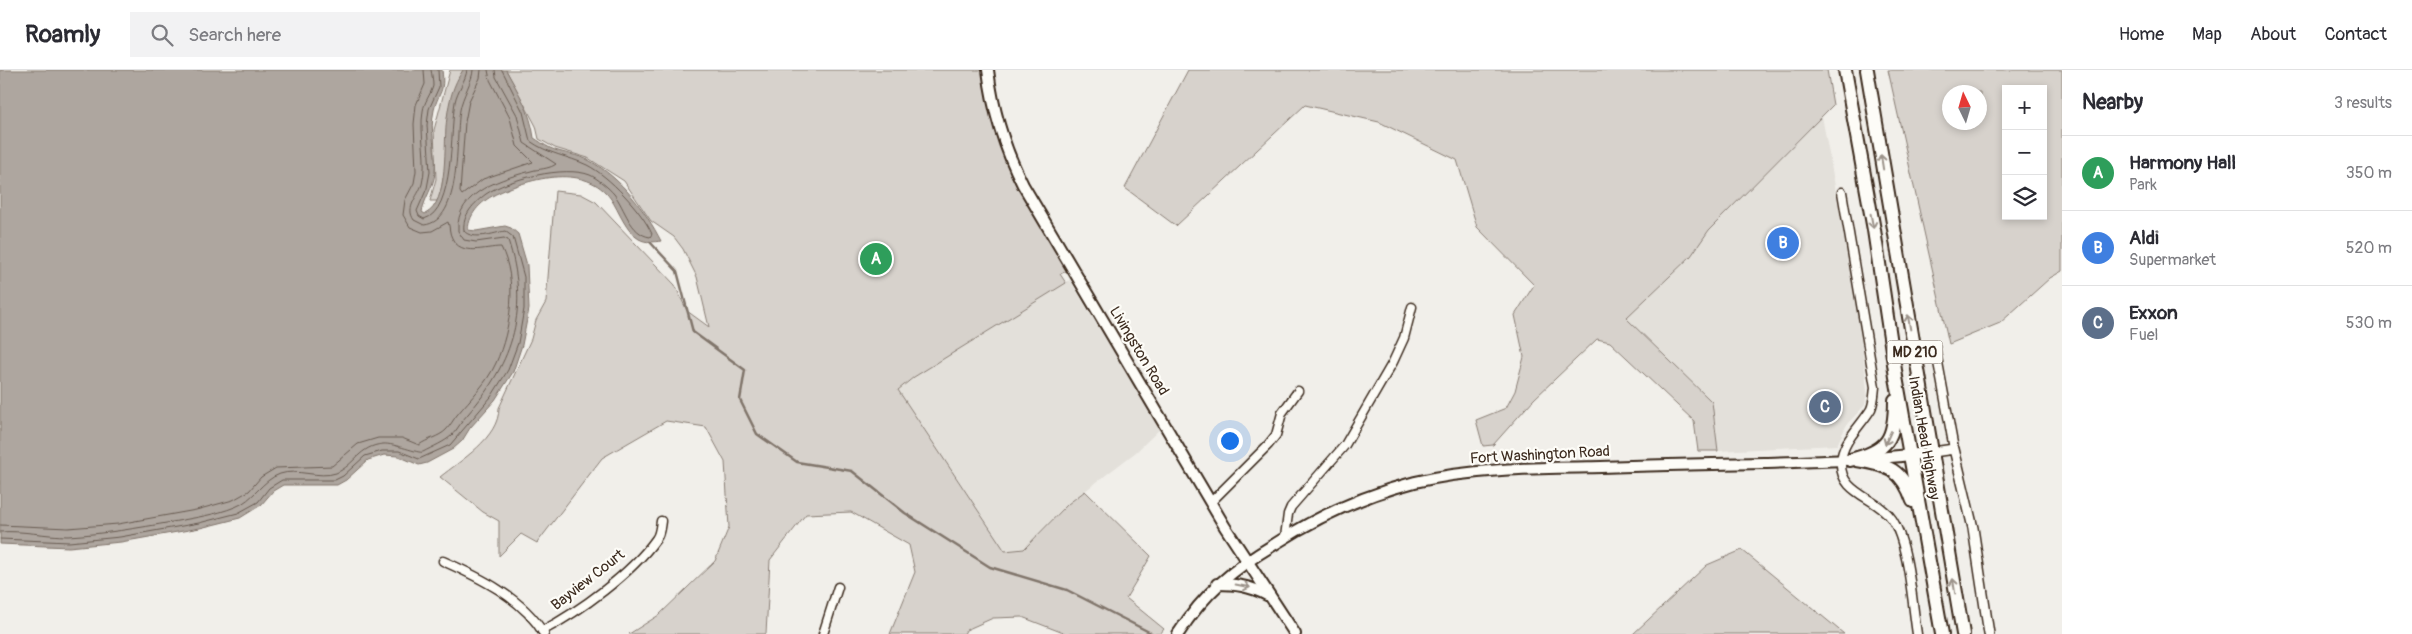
<!DOCTYPE html>
<html lang="en">
<head>
<meta charset="utf-8">
<style>
	:root { --surface:#fff; --page:#f2f2f3; --text:#2b2b33; --muted:#7c7c81; --line:#e1e1e2; --accent:#111827 }
	body { margin:0; font-family:Pangolin,sans-serif; background:var(--page); color:var(--text) }
	.controls { position:absolute; right:15px; top:15px; display:grid; overflow:hidden; border-radius:0px; box-shadow:0 2px 8px #0003 }
	.controls button { width:45px; height:45px; display:grid; place-items:center; padding:0; border:0; border-bottom:1px solid var(--line); background:var(--surface); color:var(--text); font:25px sans-serif }
	.compass { position:absolute; left:1942px; top:15px; width:45px; height:45px; border-radius:50%; background:var(--surface); box-shadow:0 2px 8px #0003; rotate:355deg }
	.you { position:absolute; left:1229px; top:370px; width:18px; height:18px; margin:-12px; border:4px solid #fff; border-radius:50%; background:#1a73e8; box-shadow:0 0 0 8px #1a73e833 }
	.badge { display:grid; place-items:center; width:32px; height:32px; border-radius:50%; background:var(--accent); color:#fff; font-size:16px; font-weight:700 }
	.pin { position:absolute; translate:-50% -50%; border:2px solid #fff; box-shadow:0 1px 5px #0006 }
	.list { margin:0; padding:0; list-style:none }
	h2 { display:flex; justify-content:space-between; align-items:center; height:65px; margin:0; padding:0 20px; font-size:21px }
	h2 small { font-size:16px; font-weight:400; color:var(--muted) }
	.list li { display:grid; grid-template-columns:32px 1fr auto; gap:15px; align-items:center; box-sizing:border-box; height:75px; padding:0 20px; border-top:1px solid var(--line) }
	.list b { display:block; font-size:19px; white-space:nowrap }
	.list p { margin:0; font-size:16px; white-space:nowrap; color:var(--muted) }
	.list em { font-size:16px; font-style:normal; color:var(--muted) }
	.icon { flex:none; width:28px; height:28px; fill:none; stroke:currentColor; stroke-width:2; stroke-linecap:round; stroke-linejoin:round }
	.map { position:relative; flex:none; width:2062px; height:564px; overflow:hidden }
	header { display:flex; align-items:center; gap:30px; box-sizing:border-box; height:70px; padding:0 25px; background:var(--surface); border-bottom:1px solid var(--line) }
	header strong { font-size:24px }
	nav { display:flex; gap:28px; margin-inline-start:auto; font-size:18px }
	.search { width:350px; height:45px; background:var(--page); display:flex; align-items:center; gap:12px; box-sizing:border-box; padding:0 18px; border-radius:0px; color:var(--muted); font-size:19px }
	main { display:flex }
	aside { flex:1; background:var(--surface) }
	.map>svg:first-child { display:block }
	.built { fill:#e3e0da }
	.green { fill:#d7d2cc; stroke:#897e75; fill-rule:evenodd }
	.water { fill:#aea69f; stroke:#80746b }
	.lines { fill:none; stroke-linecap:round; stroke-linejoin:round }
	.shore { stroke:#695c52; stroke-width:1 }
	.stream { stroke:#80746b; stroke-width:2.5 }
	.minor-casing { stroke:#3b2a1e; stroke-width:11 }
	.tertiary-casing { stroke:#3b2a1e; stroke-width:12 }
	.secondary-casing { stroke:#3b2a1e; stroke-width:14 }
	.trunk-casing { stroke:#3b2a1e; stroke-width:16 }
	.minor { stroke:#fdfcf7; stroke-width:8 }
	.tertiary { stroke:#fdfcf7; stroke-width:9 }
	.secondary { stroke:#fdfcf7; stroke-width:10 }
	.trunk { stroke:#fdfcf7; stroke-width:12 }
	.oneway { stroke:#9c938a }
	.labels { text-anchor:middle; dominant-baseline:central; stroke-width:4.5; stroke-linejoin:round; paint-order:stroke }
	.shield { fill:#fdfcf7; stroke:#75695f; stroke-width:1 }
	.shield-label { font-size:14px; font-weight:bold; fill:#3b2a1e }
	.street-label { font-size:15px; fill:#3b2a1e; stroke:#fdfcf7 }
</style>
</head>
<body>
<header>
<strong>Roamly</strong>
<div class="search"><svg class="icon" aria-label="search" viewBox="0 0 24 24"><circle cx="10" cy="10" r="6"/><path d="M15 15l6 6"/></svg>Search here</div>
<nav><a>Home</a><a>Map</a><a>About</a><a>Contact</a></nav>
</header>
<main>
<div class="map">
<svg width="2062" height="564" viewBox="0 0 2062 564">
	<rect width="100%" height="100%" fill="#f1efea"/>
	<filter id="ink" filterUnits="userSpaceOnUse"><feTurbulence type="fractalNoise" baseFrequency=".02" numOctaves="2"/><feDisplacementMap in="SourceGraphic" scale="10" xChannelSelector="R" yChannelSelector="G"/><feConvolveMatrix kernelMatrix="1 2 1 2 8 2 1 2 1" color-interpolation-filters="sRGB"/></filter>
	<g filter="url(#ink)">
		<!-- built -->
		<g class="built">
			<polygon points="1822,46 1861,257 1867,322 1865,335 1847,354 1837,375 1718,381 1712,332 1625,248 1691,186 1709,160"/>
			<polygon points="1070,210 1160,359 1136,382 1068,434 1024,479 1005,481 898,320 1008,234"/>
		</g>
		<!-- green -->
		<g class="green">
			<polygon points="450,0 463,0 439,131 430,131 436,109 434,60"/>
			<path d="M506,0H986L995,48L1069,200L1060,204L1066,213L914,307L898,320L1005,481L1024,479L1068,434L1085,421L1151,486L1126,528L1164,559L1160,564H1066L1022,547L993,548L966,560L964,564H890L915,502L909,475L851,442L806,444L770,490L766,564H629L659,545L715,491L729,457L725,392L706,357L666,351L602,388L537,473L521,464L499,486V451L483,442L440,407C461,390 499,368 499,338L531,269L536,250L546,232L555,121L581,124L596,132L675,215L687,241L709,257L697,207L683,179L674,167L651,151L624,111L588,88L555,78L539,69L536,56Z"/>
			<polygon points="1188,0 1827,0 1833,35 1709,160 1691,186 1626,248 1712,332 1718,381 1698,381 1694,351 1610,272 1597,269 1534,329 1493,375 1483,376 1476,350 1506,338 1515,321 1524,287 1515,245 1534,215 1477,157 1457,90 1379,52 1305,35 1176,156 1125,118"/>
			<path d="M1888,0H2062V201L2050,208L2000,253L1949,274ZM2006,19H2043V146H2006ZM1950,22H1980V52H1950Z"/>
			<polygon points="1742,480 1844,564 1633,564 1707,495"/>
		</g>
		<!-- water -->
		<path class="water" d="M0,0H442C445,24 439,20 434,40C429,61 437,82 435,102C434,117 424,128 422,142L425,144C450,133 443,71 447,48C449,31 453,15 463,0H506C518,22 531,42 534,68C539,71 544,75 550,78C563,84 578,84 590,91C621,108 645,140 661,171C654,172 646,173 639,169C626,162 619,141 611,129C586,93 531,108 498,123C483,130 469,142 468,160L476,161L505,156L511,158L518,164L527,195L529,239L522,275L513,302L495,330L470,358L462,371L453,379L427,393L419,395L398,386L384,385L368,390L346,410L337,415H283L273,421L261,435L240,448L200,458L121,472L69,477L0,474Z"/>
		<g class="lines">
			<!-- shore -->
			<g class="shore">
				<path d="M431,0C432,5 433,11 433,16C431,24 424,32 423,41C419,65 428,91 422,114C418,127 405,137 414,150L424,155C463,151 455,68 460,40C462,27 473,10 473,0"/>
				<path d="M438,0L439,17L429,39L427,55L430,102L427,118L417,141L419,146L424,149C455,141 450,59 455,32C457,21 466,10 467,0"/>
				<polyline points="481,0 480,8 469,31 465,52 460,122 462,125 483,109 533,92 517,76 510,48 490,10 488,0"/>
				<path d="M0,455L68,458L118,454L196,440L233,430L249,421L261,407L276,398L332,396L358,374L378,368H402L419,375C427,369 439,367 446,360C450,356 453,350 457,345C471,328 487,313 496,293C511,259 518,210 501,177C485,177 461,187 452,168C449,163 450,157 448,152L432,161L422,162L410,157L403,145L405,130L414,113L416,101L414,54L416,35L425,14L424,0"/>
				<path d="M0,462C22,460 45,466 68,466C103,464 138,458 172,452C193,448 215,445 235,437C254,430 262,410 280,404C297,398 319,409 336,403C355,395 359,376 383,374C394,373 419,384 423,382C432,377 445,372 452,365C458,359 462,350 468,344C514,291 530,238 508,170L504,168L476,172L464,170L458,161C455,121 504,108 535,100C542,99 551,98 556,94L524,73L517,45L496,7L495,0"/>
				<path d="M0,469L69,472L120,467L199,453L238,443L258,432L269,418L282,410H335L343,406L365,386L382,381H399L419,389L450,375L491,327L508,300L518,273L524,239V207L513,167L505,161C494,163 473,171 464,161C462,145 474,133 486,124C508,109 565,95 590,105C597,108 609,118 614,124C625,138 630,164 650,167L652,164C642,141 609,106 587,95C568,86 548,84 530,71L523,42L502,0"/>
			</g>
			<!-- stream -->
			<polyline class="stream" points="650,172 677,201 693,262 745,300 740,330 757,364 797,392 852,401 905,443 990,497 1067,520 1153,564"/>
			<!-- minor casing -->
			<g class="minor-casing">
				<g id="minor">
					<path d="M1842,122L1875,317C1874,325 1874,332 1871,339C1861,356 1842,371 1841,392C1839,424 1877,427 1892,449C1909,475 1912,532 1917,564"/>
					<polyline points="1935,276 1954,379"/>
					<polyline points="1211,432 1268,375 1276,365 1282,343 1298,321"/>
					<polyline points="1285,467 1288,444 1291,437 1345,375 1393,292 1404,268 1412,237"/>
					<path d="M443,491C479,507 523,528 544,564"/>
					<path d="M542,561C580,541 631,504 656,469C660,464 660,457 661,451"/>
					<polyline points="823,564 838,517"/>
				</g>
			</g>
			<!-- tertiary casing -->
			<g class="tertiary-casing">
				<polyline id="tertiary" points="1933,382 1954,379 1973,458 1989,564"/>
			</g>
			<!-- secondary casing -->
			<g class="secondary-casing">
				<g id="secondary">
					<path d="M988,0C993,41 1004,78 1023,115L1225,457L1295,564"/>
					<path d="M1217,514C1235,514 1250,516 1267,525"/>
					<path d="M1178,564C1205,522 1233,499 1275,474C1318,446 1365,425 1415,412C1476,398 1539,398 1601,397C1656,395 1712,394 1767,393C1822,391 1878,390 1933,382"/>
				</g>
			</g>
			<!-- trunk casing -->
			<g class="trunk-casing">
				<g id="trunk">
					<polyline points="1845,0 1874,160 1896,307 1942,564"/>
					<polyline points="1867,0 1963,564"/>
					<path d="M1850,390C1888,381 1895,369 1895,330"/>
					<path d="M1857,390C1888,395 1902,399 1913,431"/>
				</g>
			</g>
			<!-- minor -->
			<use href="#minor" class="minor"/>
			<!-- tertiary -->
			<use href="#tertiary" class="tertiary"/>
			<!-- secondary -->
			<use href="#secondary" class="secondary"/>
			<!-- trunk -->
			<use href="#trunk" class="trunk"/>
		</g>
		<!-- one-way arrows -->
		<defs><path id="oneway-shaft" d="M-6 0H5M1.5-3L5.5 0L1.5 3" fill="none" stroke-width="1.6" stroke-linecap="round" stroke-linejoin="round" transform="scale(1.25)"/></defs>
		<g class="oneway">
			<use href="#oneway-shaft" transform="translate(1882 92) rotate(-99)"/>
			<use href="#oneway-shaft" transform="translate(1872 151) rotate(79)"/>
			<use href="#oneway-shaft" transform="translate(1909 252) rotate(-100)"/>
			<use href="#oneway-shaft" transform="translate(1888 368) rotate(114)"/>
			<use href="#oneway-shaft" transform="translate(1243 516) rotate(11)"/>
			<use href="#oneway-shaft" transform="translate(1954 516) rotate(-99)"/>
		</g>
	</g>
	<g class="labels">
		<!-- shield labels -->
		<rect class="shield" x="1887.5" y="270.5" width="55" height="23" rx="4"/>
		<g class="shield-label">
			<text x="1915" y="282">MD 210</text>
		</g>
		<!-- street labels -->
		<g class="street-label">
			<text transform="translate(1139 281) rotate(59)">Livingston Road</text>
			<text transform="translate(1924 368) rotate(80)">Indian Head Highway</text>
			<text transform="translate(1540 385) rotate(-3)">Fort Washington Road</text>
			<text transform="translate(588 510) rotate(-38)">Bayview Court</text>
		</g>
	</g>
</svg>
<div class="controls">
<button>+</button>
<button>−</button>
<button><svg class="icon" aria-label="layers" viewBox="0 0 24 24"><path d="M12 4l9 5-9 5-9-5zM3 14l9 5 9-5"/></svg></button>
</div>
<svg class="compass" viewBox="-18 -18 36 36"><path d="M0-13l5 13h-10z" fill="#e53935"/><path d="M0 13l5-13h-10z" fill="#7c7c81"/></svg>
<div class="you"></div>
<div class="pin badge" style="left:876px;top:189px;background:#2e9e5b">A</div>
<div class="pin badge" style="left:1783px;top:173px;background:#3f7fe0">B</div>
<div class="pin badge" style="left:1825px;top:337px;background:#5c6f8a">C</div>
</div>
<aside>
<h2>Nearby<small>3 results</small></h2>
<ul class="list">
<li><span class="badge" style="background:#2e9e5b">A</span><div><b>Harmony Hall</b><p>Park</p></div><em>350 m</em></li>
<li><span class="badge" style="background:#3f7fe0">B</span><div><b>Aldi</b><p>Supermarket</p></div><em>520 m</em></li>
<li><span class="badge" style="background:#5c6f8a">C</span><div><b>Exxon</b><p>Fuel</p></div><em>530 m</em></li>
</ul>
</aside>
</main>
</body>
</html>
